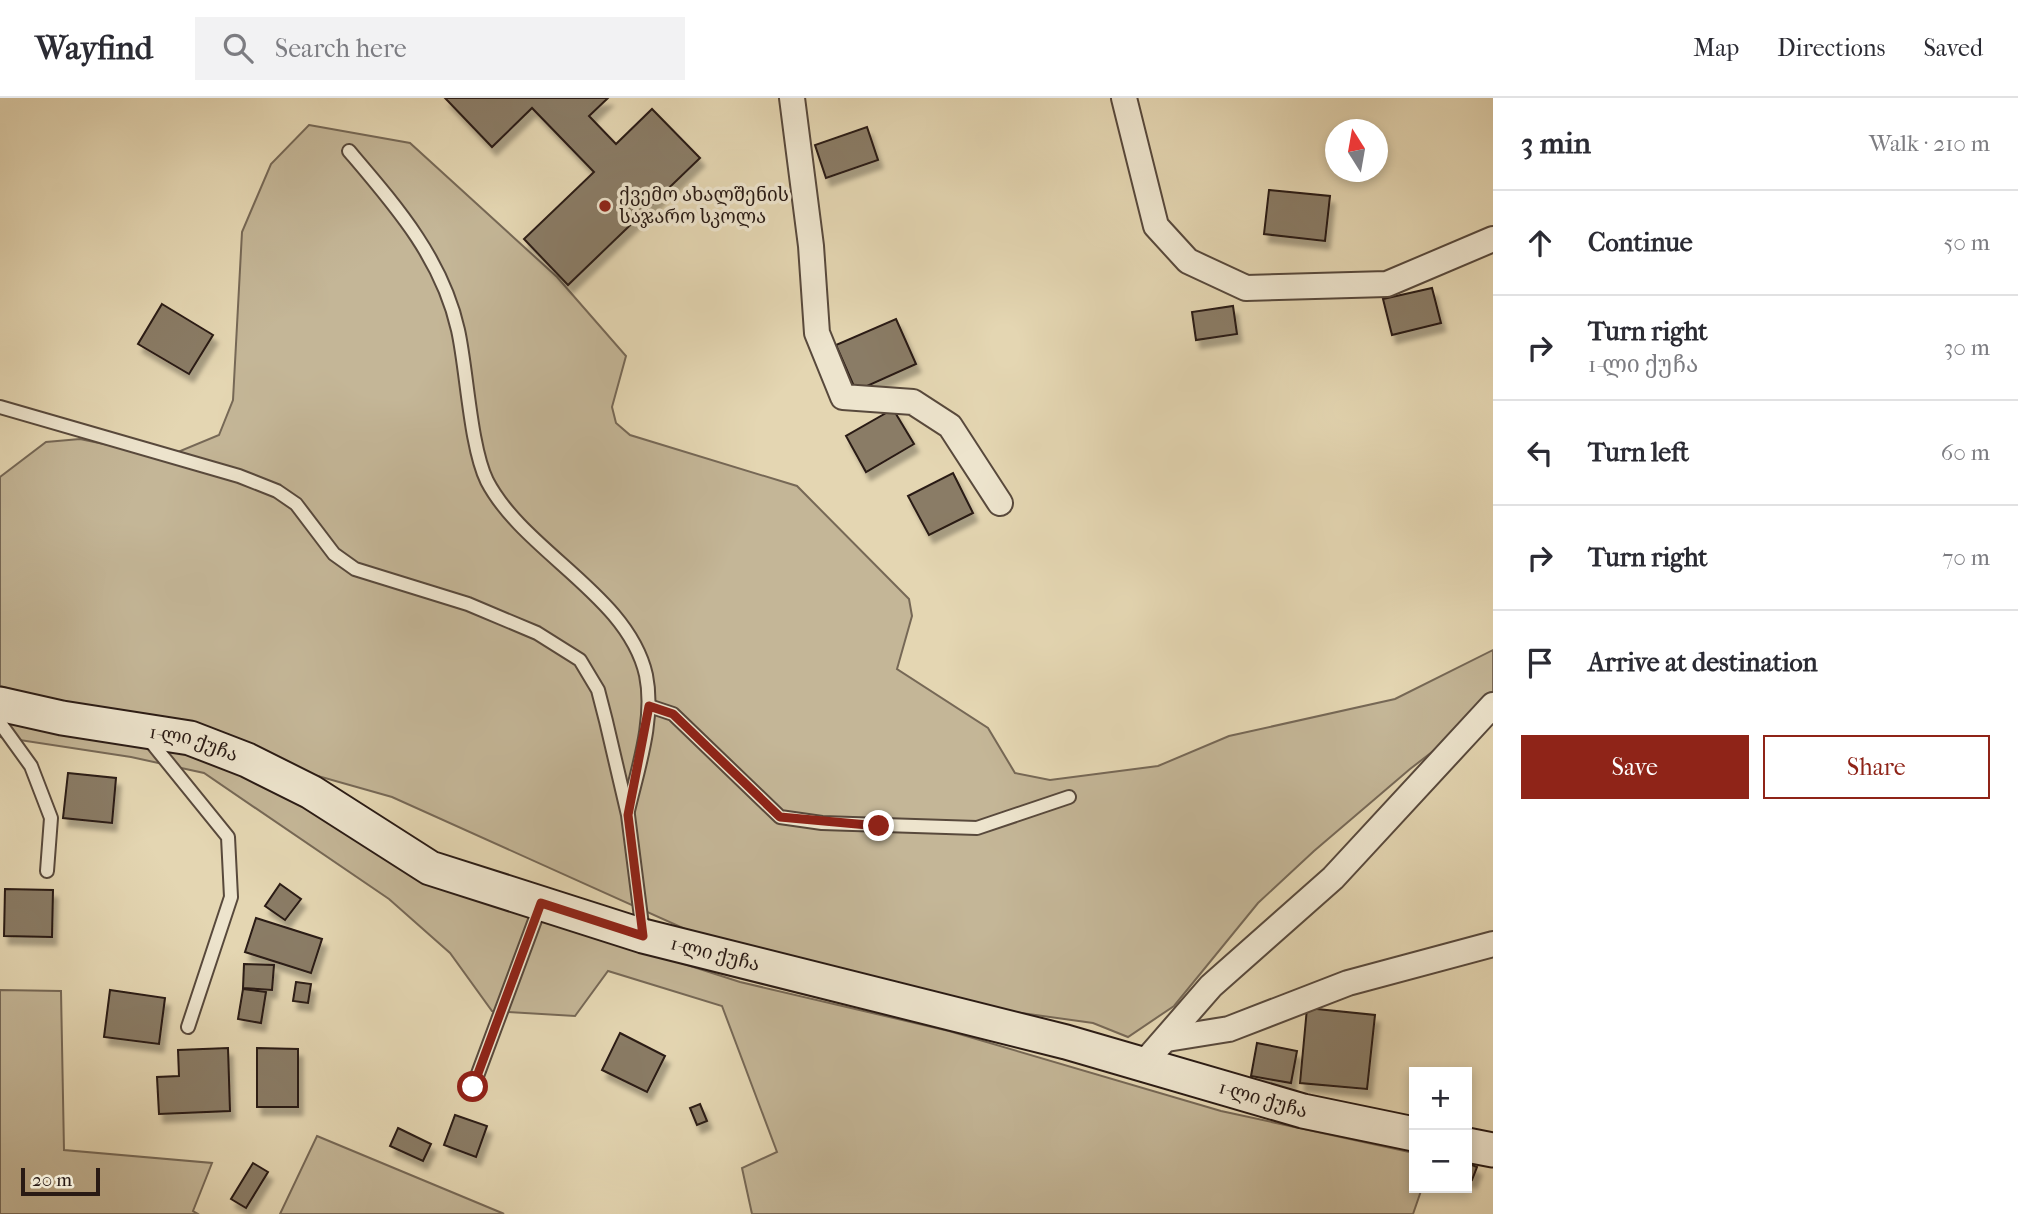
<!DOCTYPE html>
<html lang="en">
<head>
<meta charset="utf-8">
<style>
	:root { --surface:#fff; --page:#f2f2f3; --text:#2b2b33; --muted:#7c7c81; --line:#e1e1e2; --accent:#8f2418 }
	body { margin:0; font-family:"IM FELL French Canon","Noto Serif Georgian",serif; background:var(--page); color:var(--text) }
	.controls { position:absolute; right:21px; bottom:21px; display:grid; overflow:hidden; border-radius:0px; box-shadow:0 4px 10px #0003 }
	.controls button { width:63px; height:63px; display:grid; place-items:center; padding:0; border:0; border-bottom:2px solid var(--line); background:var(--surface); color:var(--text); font:35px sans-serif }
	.compass { position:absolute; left:1325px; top:21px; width:63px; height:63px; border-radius:50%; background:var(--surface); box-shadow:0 4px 10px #0003; rotate:349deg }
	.scale { position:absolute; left:21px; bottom:18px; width:79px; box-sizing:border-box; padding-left:7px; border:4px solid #291a14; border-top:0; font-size:19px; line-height:24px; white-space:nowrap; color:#291a14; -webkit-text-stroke:5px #ede4cd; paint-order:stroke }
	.stop { position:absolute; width:21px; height:21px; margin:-16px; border:5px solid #8f2418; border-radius:50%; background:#fff }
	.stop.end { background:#8f2418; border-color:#fff; box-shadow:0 2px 7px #0008 }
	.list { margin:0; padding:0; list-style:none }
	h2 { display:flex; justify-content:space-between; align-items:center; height:91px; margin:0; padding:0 28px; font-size:30px }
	h2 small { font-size:23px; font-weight:400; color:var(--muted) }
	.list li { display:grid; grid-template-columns:46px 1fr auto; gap:21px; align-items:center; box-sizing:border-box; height:105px; padding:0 28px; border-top:2px solid var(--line) }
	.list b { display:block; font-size:26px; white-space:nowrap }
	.list p { margin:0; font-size:23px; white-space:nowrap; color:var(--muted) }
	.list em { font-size:23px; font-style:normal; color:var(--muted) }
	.actions { display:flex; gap:14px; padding:21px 28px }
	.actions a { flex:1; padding:16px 0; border:2px solid var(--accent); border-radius:0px; text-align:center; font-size:24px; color:var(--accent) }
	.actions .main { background:var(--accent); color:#fff }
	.icon { flex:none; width:38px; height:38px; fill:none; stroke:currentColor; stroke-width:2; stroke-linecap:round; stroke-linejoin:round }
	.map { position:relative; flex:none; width:1493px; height:1116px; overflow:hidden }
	header { display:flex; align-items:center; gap:42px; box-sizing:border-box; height:98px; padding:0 35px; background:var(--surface); border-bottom:2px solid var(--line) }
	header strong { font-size:33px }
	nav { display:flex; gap:38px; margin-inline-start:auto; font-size:24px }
	.search { width:490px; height:63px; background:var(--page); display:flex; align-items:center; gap:18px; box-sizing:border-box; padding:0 24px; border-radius:0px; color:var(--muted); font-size:26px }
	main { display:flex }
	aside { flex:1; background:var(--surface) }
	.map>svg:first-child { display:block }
	.green { fill:#c4b697; stroke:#766856; stroke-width:2 }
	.building { fill:#8a7c66; stroke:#291a14; stroke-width:2; filter:url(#shadow) }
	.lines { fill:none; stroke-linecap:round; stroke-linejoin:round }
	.lane-casing { stroke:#58493c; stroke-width:16 }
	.street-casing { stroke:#58493c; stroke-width:28 }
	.secondary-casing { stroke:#291a14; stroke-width:37 }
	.lane { stroke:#ede4cd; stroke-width:12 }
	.street { stroke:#ede4cd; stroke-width:24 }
	.secondary { stroke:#ede4cd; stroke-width:33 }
	.route { stroke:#8f2418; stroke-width:9 }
	.poi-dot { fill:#8f2418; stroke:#ede4cd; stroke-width:2.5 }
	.labels { text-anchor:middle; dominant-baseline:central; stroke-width:7; stroke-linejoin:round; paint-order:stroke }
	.poi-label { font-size:19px; fill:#291a14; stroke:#ede4cd; text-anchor:start }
	.street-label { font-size:19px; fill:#291a14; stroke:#ede4cd }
</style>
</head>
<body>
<header>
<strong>Wayfind</strong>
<div class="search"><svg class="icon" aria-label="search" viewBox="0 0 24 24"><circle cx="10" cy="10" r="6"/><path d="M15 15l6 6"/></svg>Search here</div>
<nav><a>Map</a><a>Directions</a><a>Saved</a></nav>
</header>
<main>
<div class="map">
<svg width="1493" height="1116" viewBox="0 0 1493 1116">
	<defs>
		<filter id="shadow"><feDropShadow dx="4.5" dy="8" stdDeviation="2" flood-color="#0004"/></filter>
	</defs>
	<rect width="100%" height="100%" fill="#e4d6b2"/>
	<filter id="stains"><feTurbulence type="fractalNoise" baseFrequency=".00286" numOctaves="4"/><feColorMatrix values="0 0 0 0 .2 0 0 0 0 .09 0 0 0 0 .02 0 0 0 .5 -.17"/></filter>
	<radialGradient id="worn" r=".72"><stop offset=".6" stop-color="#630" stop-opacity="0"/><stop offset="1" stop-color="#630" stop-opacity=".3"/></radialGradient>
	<!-- green -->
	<g class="green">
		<polygon points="309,27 410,45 557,179 626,258 612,309 616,325 630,337 797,388 909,501 912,518 897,571 988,630 1015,675 1050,682 1158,668 1229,638 1395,601 1493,552 1493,607 1410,671 1314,753 1258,805 1174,908 1128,939 1093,925 971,908 725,849 392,699 0,588 0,379 46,344 80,341 166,359 219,337 233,302 242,134 271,66"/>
		<polygon points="0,618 189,652 256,680 421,781 740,884 949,933 1221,1013 1414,1055 1414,1090 1422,1090 1413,1116 752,1116 742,1070 777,1054 722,908 608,873 575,918 492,913 450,855 389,801 204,675 131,659 0,639"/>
		<polygon points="0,892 61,893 64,1052 212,1065 193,1113 198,1116 0,1116"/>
		<polygon points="317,1038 502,1115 504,1116 280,1116"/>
	</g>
	<!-- building -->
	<g class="building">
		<polygon points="445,0 608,0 589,18 616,46 652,11 700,60 568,187 524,141 594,74 532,10 492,49"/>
		<polygon points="867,29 878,62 826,80 815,47"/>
		<polygon points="1269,92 1330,98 1325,143 1264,136"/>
		<polygon points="1432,190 1441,225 1392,237 1383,201"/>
		<polygon points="162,206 213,237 189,276 138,246"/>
		<polygon points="1233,208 1237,236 1196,242 1192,214"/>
		<polygon points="896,221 916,266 856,293 836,247"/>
		<polygon points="893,311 914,346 866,374 846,338"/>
		<polygon points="953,375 973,415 929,437 908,398"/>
		<polygon points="68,675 116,680 112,725 63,720"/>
		<polygon points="280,786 301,801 285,822 265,808"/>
		<polygon points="5,791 53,792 52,839 4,838"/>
		<polygon points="256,820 322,841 311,875 245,854"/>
		<polygon points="244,866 274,867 272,892 243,890"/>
		<polygon points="296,884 311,886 308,905 293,903"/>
		<polygon points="243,891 266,894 261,925 238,921"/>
		<polygon points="110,892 165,900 159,946 104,939"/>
		<polygon points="1307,910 1375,917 1367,991 1300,985"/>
		<polygon points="620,935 665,958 647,994 602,972"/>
		<polygon points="1257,945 1297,953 1291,985 1251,978"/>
		<polygon points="228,950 230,1013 159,1016 157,979 179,978 178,952"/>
		<polygon points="257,950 298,951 298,1009 257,1009"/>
		<polygon points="700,1006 707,1023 697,1027 690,1010"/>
		<polygon points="455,1017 487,1028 476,1059 444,1047"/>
		<polygon points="398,1030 431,1046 423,1063 390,1048"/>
		<polygon points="253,1065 268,1074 246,1110 231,1101"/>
		<polygon points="1467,1065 1477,1069 1472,1082 1467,1080"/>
	</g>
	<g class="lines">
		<!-- lane casing -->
		<g class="lane-casing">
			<g id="lane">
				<path d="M349,53C395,107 442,160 458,232C467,272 470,348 487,383C524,454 628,497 646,577C655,621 638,670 628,713"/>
				<polyline points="0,309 239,378 277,393 296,406 334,456 355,471 468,506 537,535 580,562 598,592 606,623 628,717 643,835"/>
				<polyline points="649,608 673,616 780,719 822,725 977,730 1069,699"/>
				<polyline points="0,625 31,668 51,720 47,773"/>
				<polyline points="147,639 228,739 231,799 188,929"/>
				<polyline points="473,989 541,806"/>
			</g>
		</g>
		<!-- street casing -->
		<g class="street-casing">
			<g id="street">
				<polyline points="792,0 811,148 817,235 843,299 913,304 950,328 1000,405"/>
				<polyline points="1124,0 1156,128 1188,163 1246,190 1387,186 1493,141"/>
				<polyline points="1167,941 1229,931 1348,885 1493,846"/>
				<polyline points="1144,965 1211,888 1333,780 1493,607"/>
			</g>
		</g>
		<!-- secondary casing -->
		<g class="secondary-casing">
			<g id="secondary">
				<path id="s1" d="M0,606L62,620L190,640L247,662L311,694L430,770L643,838L1066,944L1303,1013L1414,1036"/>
				<polyline points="1467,1047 1493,1052"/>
			</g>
		</g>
		<!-- lane -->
		<use href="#lane" class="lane"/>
		<!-- street -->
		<use href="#street" class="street"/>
		<!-- secondary -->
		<use href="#secondary" class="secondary"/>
	</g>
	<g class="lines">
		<!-- route -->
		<polyline class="route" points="473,989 541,805 643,838 628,717 649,608 673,616 780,719 879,728"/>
	</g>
	<!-- markers -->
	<circle class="poi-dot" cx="605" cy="108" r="7"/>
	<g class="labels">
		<!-- poi labels -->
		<g class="poi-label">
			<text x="619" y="97">ქვემო ახალშენის<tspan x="619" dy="22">საჯარო სკოლა</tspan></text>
		</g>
		<!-- street labels -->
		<g class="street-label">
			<text stroke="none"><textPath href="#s1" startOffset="198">1-ლი ქუჩა</textPath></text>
			<text stroke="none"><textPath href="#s1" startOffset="765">1-ლი ქუჩა</textPath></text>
			<text stroke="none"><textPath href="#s1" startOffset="1332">1-ლი ქუჩა</textPath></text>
		</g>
	</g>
	<rect width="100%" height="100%" filter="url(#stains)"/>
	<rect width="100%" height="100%" fill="url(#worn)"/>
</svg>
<div class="controls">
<button>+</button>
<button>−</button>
</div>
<svg class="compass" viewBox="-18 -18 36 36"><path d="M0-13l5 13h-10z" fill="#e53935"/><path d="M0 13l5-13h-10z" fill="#7c7c81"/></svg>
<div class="scale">20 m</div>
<div class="stop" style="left:473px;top:989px"></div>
<div class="stop end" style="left:879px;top:728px"></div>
</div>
<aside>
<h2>3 min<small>Walk · 210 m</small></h2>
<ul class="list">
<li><svg class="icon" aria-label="ahead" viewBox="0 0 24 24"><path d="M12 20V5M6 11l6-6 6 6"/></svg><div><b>Continue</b></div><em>50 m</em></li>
<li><svg class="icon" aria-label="right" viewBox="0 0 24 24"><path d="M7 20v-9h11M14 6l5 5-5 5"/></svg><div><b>Turn right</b><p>1-ლი ქუჩა</p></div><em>30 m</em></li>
<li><svg class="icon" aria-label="left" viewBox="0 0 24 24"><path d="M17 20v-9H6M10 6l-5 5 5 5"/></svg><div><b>Turn left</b></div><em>60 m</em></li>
<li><svg class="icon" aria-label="right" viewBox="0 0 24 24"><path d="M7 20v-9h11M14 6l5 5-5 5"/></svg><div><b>Turn right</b></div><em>70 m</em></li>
<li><svg class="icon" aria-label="arrive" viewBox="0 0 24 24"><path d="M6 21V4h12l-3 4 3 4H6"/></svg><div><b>Arrive at destination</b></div></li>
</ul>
<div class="actions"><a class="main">Save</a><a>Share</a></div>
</aside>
</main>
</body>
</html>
